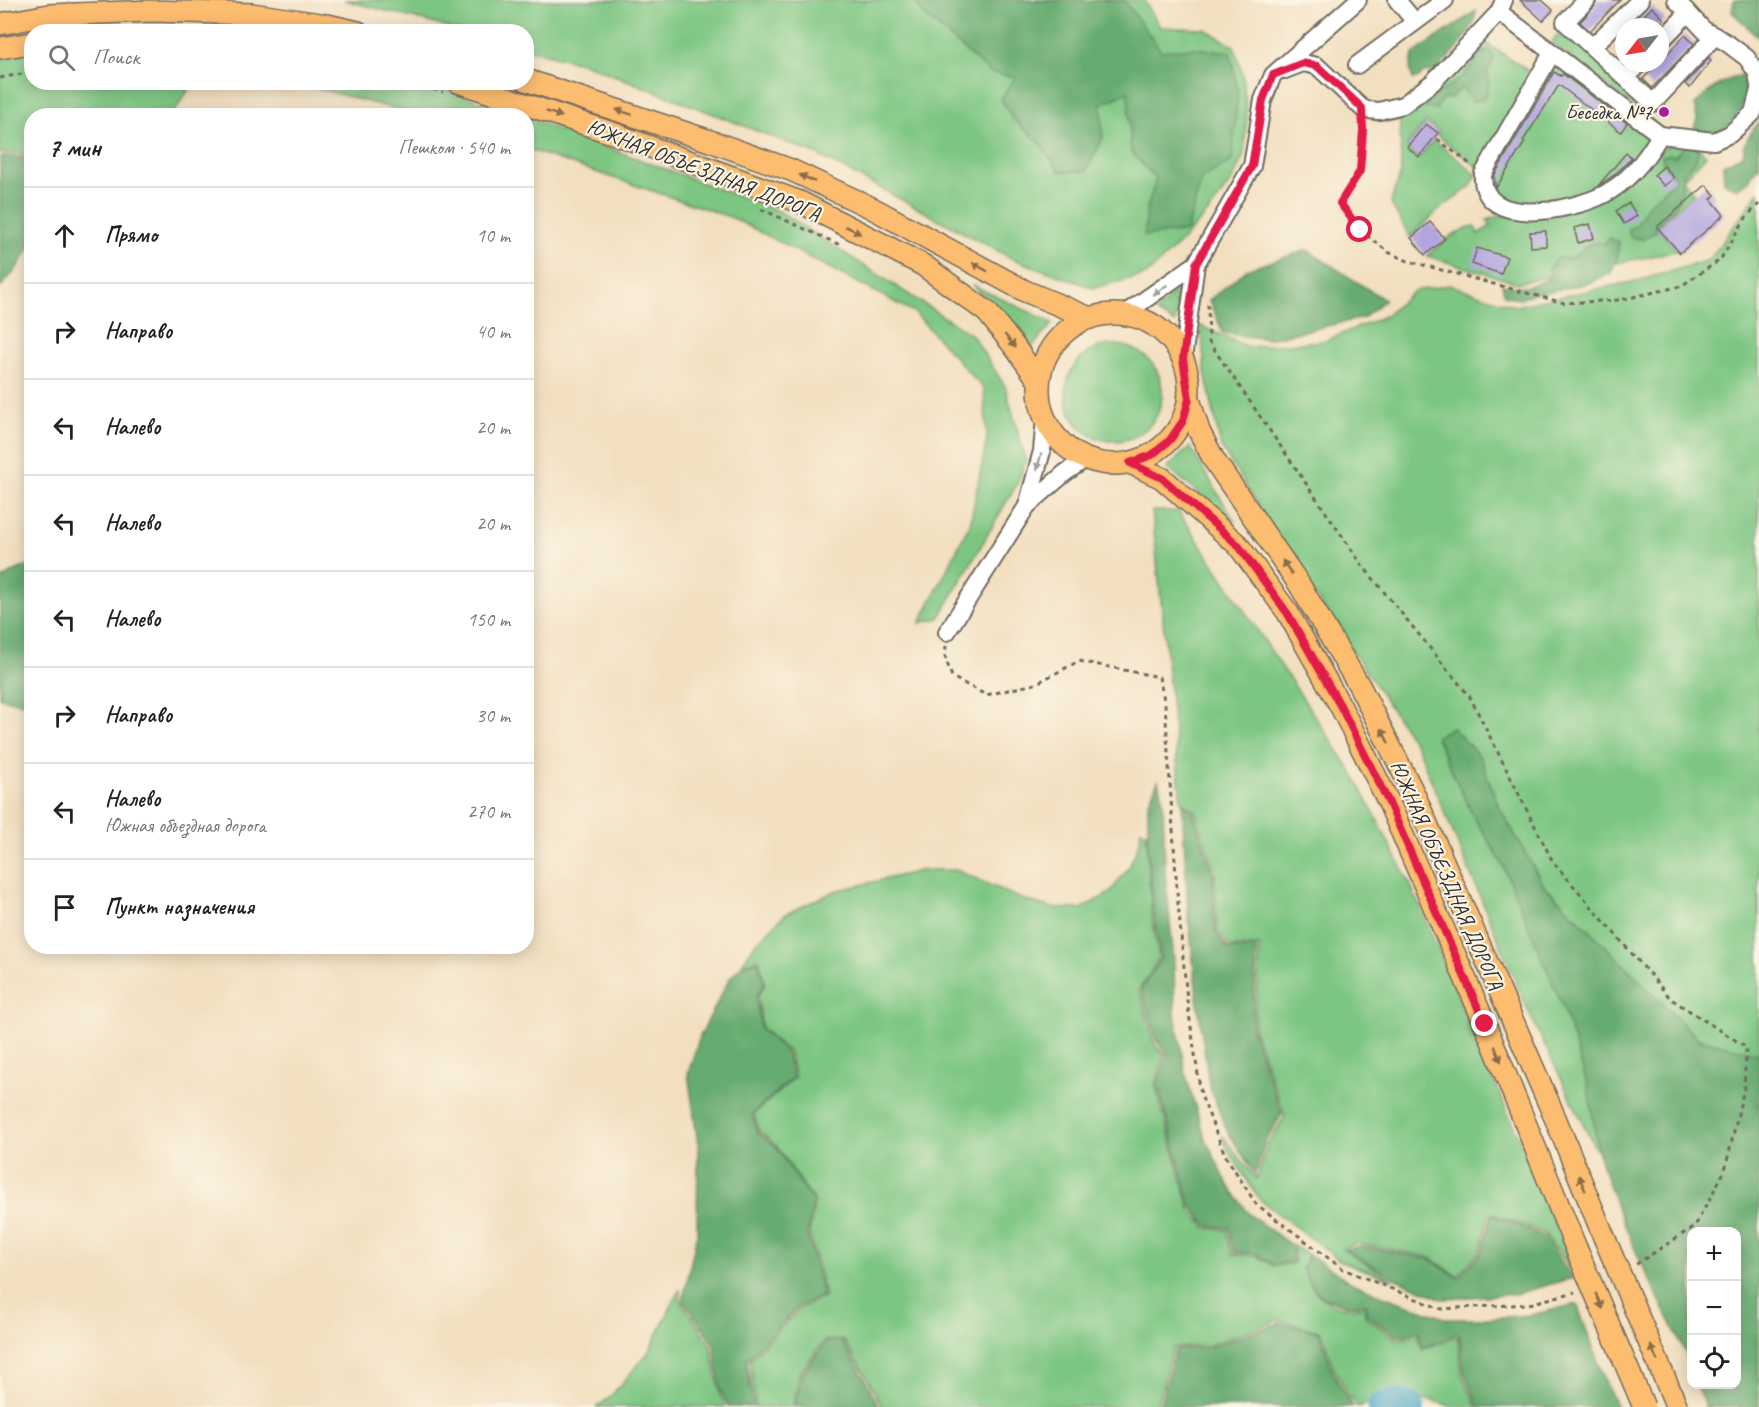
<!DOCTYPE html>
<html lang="ru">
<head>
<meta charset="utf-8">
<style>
	:root { --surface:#fff; --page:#f6f6f6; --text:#222; --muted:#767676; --line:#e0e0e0 }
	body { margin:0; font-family:Caveat,sans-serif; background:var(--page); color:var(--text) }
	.controls { position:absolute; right:18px; bottom:18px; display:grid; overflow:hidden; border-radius:12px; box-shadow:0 3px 15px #0003 }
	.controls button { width:54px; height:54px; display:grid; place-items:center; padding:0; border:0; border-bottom:2px solid var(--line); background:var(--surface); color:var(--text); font:30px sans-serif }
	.compass { position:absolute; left:1615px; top:18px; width:54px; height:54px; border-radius:50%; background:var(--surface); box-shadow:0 3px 15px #0003; rotate:239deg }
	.stop { position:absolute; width:18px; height:18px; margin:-14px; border:4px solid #e11d48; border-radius:50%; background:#fff }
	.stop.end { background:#e11d48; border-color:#fff; box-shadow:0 2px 6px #0008 }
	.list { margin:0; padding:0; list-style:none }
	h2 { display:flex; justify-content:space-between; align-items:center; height:78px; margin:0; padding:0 24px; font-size:26px }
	h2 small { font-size:20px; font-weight:400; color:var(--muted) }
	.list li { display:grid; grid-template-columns:39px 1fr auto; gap:18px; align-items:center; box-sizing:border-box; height:96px; padding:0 24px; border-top:2px solid var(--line) }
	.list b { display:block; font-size:22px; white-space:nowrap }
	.list p { margin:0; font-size:20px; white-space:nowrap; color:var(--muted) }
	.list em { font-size:20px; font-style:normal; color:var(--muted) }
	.icon { flex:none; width:33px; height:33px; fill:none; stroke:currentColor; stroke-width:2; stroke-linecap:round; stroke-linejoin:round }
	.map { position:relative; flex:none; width:1759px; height:1407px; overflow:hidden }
	.search { position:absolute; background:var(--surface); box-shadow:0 3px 15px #0003; left:24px; top:24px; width:510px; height:66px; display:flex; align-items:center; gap:15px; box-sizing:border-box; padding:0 21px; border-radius:24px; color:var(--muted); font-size:22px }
	.panel { position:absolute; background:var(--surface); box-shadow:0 3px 15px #0003; left:24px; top:108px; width:510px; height:846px; border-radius:24px }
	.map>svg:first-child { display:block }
	.green { fill:#7dc682; stroke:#547856; stroke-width:1.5 }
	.forest { fill:#66ab70; stroke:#486b4e; stroke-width:1.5 }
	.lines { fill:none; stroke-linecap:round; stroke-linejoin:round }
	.river { stroke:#4aa5c8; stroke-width:30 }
	.building { fill:#b1a4df }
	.minor-casing { stroke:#716a5f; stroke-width:20 }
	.major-casing { stroke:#716a5f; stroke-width:24 }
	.path { stroke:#716a5f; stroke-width:3; stroke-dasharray:4.5 4.5; stroke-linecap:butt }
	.minor { stroke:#fff; stroke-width:16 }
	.major { stroke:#fcbd6f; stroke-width:21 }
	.major-bridge-casing { stroke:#716a5f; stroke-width:24; stroke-linecap:butt }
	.major-bridge { stroke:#fcbd6f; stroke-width:21 }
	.oneway { fill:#896d4a }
	.oneway2 { fill:#a0a0a0 }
	.route { stroke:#e11d48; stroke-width:8 }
	.poi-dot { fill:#b5179e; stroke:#fcf5e5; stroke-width:2 }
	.labels { text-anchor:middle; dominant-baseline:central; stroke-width:4.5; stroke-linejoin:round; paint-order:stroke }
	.poi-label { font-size:21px; fill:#2b2b2b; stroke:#fcf5e5; text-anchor:end }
	.street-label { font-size:21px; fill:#2b2b2b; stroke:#fcf5e5 }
</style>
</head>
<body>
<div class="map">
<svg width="1759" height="1407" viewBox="0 0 1759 1407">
	<rect width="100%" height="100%" fill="#fcf5e5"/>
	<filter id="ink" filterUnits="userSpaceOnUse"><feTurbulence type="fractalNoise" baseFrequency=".0167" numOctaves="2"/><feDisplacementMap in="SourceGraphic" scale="12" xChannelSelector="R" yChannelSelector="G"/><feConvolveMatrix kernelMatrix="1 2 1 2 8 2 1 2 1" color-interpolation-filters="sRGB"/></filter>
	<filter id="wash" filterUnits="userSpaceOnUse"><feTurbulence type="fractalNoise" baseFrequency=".008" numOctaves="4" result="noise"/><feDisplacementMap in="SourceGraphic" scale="24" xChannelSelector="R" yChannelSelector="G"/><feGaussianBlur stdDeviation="1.35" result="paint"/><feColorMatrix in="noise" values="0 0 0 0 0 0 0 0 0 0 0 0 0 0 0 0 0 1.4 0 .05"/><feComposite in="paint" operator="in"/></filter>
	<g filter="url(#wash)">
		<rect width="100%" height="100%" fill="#f2dfc0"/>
		<!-- green -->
		<g class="green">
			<polygon points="344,0 1144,0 1160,27 1205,29 1234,46 1243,76 1247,116 1244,154 1234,177 1211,209 1179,244 1146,275 1093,288 1013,259 816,154 588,65 527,49 526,32 462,31"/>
			<polygon points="1562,30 1645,104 1639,111 1551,43"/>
			<path d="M1480,39L1530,72L1533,76L1481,170L1437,135L1439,132L1426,122L1406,147L1419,158L1434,140L1477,175L1470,187L1439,210L1410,237L1391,204L1393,195L1401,174L1400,121L1374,120V117C1384,117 1393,117 1402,114C1428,105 1461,60 1480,39Z"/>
			<polygon points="31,51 32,82 193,83 172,115 32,116 31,153 0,153 0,59"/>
			<polygon points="1554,65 1559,65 1645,132 1647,141 1644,152 1638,161 1592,196 1521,208 1501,200 1492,185 1493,167"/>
			<polygon points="297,83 428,83 518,115 418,115"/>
			<polygon points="527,118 779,211 972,335 1005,386 1026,461 1017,484 939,618 920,623 970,524 987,439 984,389 914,312 733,218 527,149"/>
			<polygon points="1676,143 1697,145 1706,156 1683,179 1694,194 1656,227 1677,251 1517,283 1427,256 1451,236 1474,226 1478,234 1491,226 1487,220 1499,216 1555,216 1657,153 1665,147"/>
			<polygon points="1759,192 1759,1054 1698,1039 1543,884 1499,807 1480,757 1436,737 1472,814 1501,861 1563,1007 1588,1085 1599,1156 1530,1015 1417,747 1313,592 1221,447 1205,372 1201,326 1248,347 1325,341 1385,316 1414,291 1450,285 1515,306 1641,280 1709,260"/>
			<polygon points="1192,273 1174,323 1156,312"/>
			<polygon points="972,285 1053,323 1032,347"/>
			<circle cx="1114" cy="393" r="48"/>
			<polygon points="1190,447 1235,522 1167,468"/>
			<polygon points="1152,511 1178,511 1354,775 1413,890 1578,1278 1544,1233 1490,1213 1479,1252 1458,1276 1429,1257 1357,1243 1342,1249 1392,1280 1341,1261 1260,1200 1228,1151 1222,1135 1256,1179 1269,1141 1285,1116 1254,1030 1260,946 1230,947 1217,930 1215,874 1195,811 1181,800"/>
			<path d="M1141,829L1146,832L1152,920L1159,958L1139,990L1155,1045L1165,1055L1155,1083L1190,1210L1206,1228L1227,1230L1232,1254L1257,1256L1273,1266L1294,1263V1246L1309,1255L1302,1268C1311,1289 1321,1303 1345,1308C1351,1309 1359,1307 1364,1306L1365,1316L1397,1340L1418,1335L1422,1349L1458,1337L1462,1374L1477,1407H1452L1436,1401L1393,1397L1357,1407L1334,1370L1322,1332L1278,1320L1207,1346L1174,1347L1156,1407H882L868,1379L843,1339L825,1340L799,1374L793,1407H756L750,1360L799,1309L825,1296L809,1233L815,1202L776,1145L759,1131L754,1114L795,1077L789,1052L762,1029L758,997L765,984L759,959L742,964L755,944L786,914L835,891L924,870H956L1021,899L1053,908L1081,909L1110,893L1129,867L1140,841Z"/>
			<polygon points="680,1289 680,1299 711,1346 720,1395 725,1407 597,1407 610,1397 648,1353"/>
		</g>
		<!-- forest -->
		<g class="forest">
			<polygon points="914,0 1124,0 1161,51 1193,48 1230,52 1238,91 1232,161 1202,178 1187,231 1144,236 1147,209 1156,179 1131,152 1128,92 1101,104 1103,138 1086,171 1060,172 1038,141 1012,118 1001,99 1016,77 991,73 923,14"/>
			<polygon points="1734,0 1759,0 1759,38 1732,12"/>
			<polygon points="1476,11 1474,23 1459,47 1435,71 1423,73 1419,78 1413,79 1410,70 1413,54"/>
			<path d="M1479,52H1490L1494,58L1487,72C1490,85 1490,102 1472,101L1462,88L1451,98C1442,97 1440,101 1436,109L1425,108V102C1438,90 1454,86 1466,73C1472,67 1473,59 1479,52Z"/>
			<path d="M1742,75L1750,87C1739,114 1734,128 1704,137L1694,129L1697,119L1695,105C1710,89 1721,81 1742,75Z"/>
			<path d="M1759,123V168H1756L1750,179L1737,189L1724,182L1723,165L1743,155C1745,141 1749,132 1759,123Z"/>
			<path d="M1687,143L1698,148L1697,158C1692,164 1685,169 1683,177C1681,185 1682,193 1678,201C1673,211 1665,218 1656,226L1655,232C1647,239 1641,240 1630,237L1628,229L1636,226L1648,205L1676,179L1663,163L1662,156L1671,154L1674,157Z"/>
			<polygon points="0,156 31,157 31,246 14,272 0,287"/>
			<path d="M1610,238L1619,242L1617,258L1611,273L1589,283L1547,292L1534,293L1519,299L1504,295L1502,285C1522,289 1531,287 1550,278L1549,268L1558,258C1563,258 1569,259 1573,257C1586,250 1585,239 1603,244Z"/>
			<polygon points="1307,250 1385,300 1363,318 1268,339 1223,333 1209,300 1248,269"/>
			<polygon points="31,564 31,705 0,698 0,581 10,573"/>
			<polygon points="1452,727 1480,757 1499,807 1543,884 1698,1039 1759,1054 1759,1407 1705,1407 1697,1385 1736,1384 1736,1232 1692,1232 1691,1371 1685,1352 1638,1256 1617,1207 1599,1156 1588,1085 1563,1007 1501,861 1472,814 1436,737"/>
			<polygon points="1158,781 1163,801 1165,872 1174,960 1175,1014 1186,1076 1205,1138 1228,1185 1250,1215 1292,1246 1292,1262 1273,1264 1257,1254 1234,1252 1229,1228 1207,1226 1191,1207 1157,1083 1168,1055 1157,1042 1141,989 1161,959 1154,919 1148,852 1148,804"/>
			<polygon points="1182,803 1193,812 1213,875 1215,931 1228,949 1257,948 1252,1030 1282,1114 1266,1140 1255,1174 1227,1131 1209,1085 1197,998 1188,912"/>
			<polygon points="758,961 764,984 756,997 761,1029 787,1053 793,1077 752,1114 758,1133 776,1147 813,1202 807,1234 823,1295 798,1307 747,1360 754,1407 728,1407 721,1392 714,1345 683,1299 697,1234 698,1145 688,1073 700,1036 730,978 741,966"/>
			<polygon points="1492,1215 1544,1236 1573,1278 1515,1294 1442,1299 1394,1278 1345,1250 1360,1246 1429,1259 1459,1278 1481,1253"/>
			<polygon points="1310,1255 1352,1283 1383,1296 1447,1319 1476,1319 1531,1315 1577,1304 1604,1378 1617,1407 1479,1407 1464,1372 1459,1334 1423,1347 1419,1332 1397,1337 1366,1314 1366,1304 1347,1306 1323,1297 1309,1283 1303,1268"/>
			<polygon points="1279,1323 1320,1332 1332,1371 1353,1407 1159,1407 1176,1349 1207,1348"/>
			<polygon points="842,1341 866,1381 879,1407 795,1407 801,1375 826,1342"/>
		</g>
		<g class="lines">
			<!-- river -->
			<polyline class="river" points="1382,1407 1394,1404 1410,1407"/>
		</g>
		<g id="blocks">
			<!-- building -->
			<g class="building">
				<polygon points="1520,0 1542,0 1553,10 1543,21"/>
				<polygon points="1597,0 1620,0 1590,31 1580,22 1594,7"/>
				<polygon points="1652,7 1664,19 1657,27 1633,27"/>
				<polygon points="1685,35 1694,44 1652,88 1643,79"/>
				<polygon points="1709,58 1711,61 1690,88 1685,84"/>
				<polygon points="1554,72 1561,76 1563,74 1627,123 1621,132 1559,85 1523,141 1525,142 1496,188 1494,176"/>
				<polygon points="1426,124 1438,133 1419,157 1407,147"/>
				<polygon points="1626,153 1632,158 1614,175 1598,186"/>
				<polygon points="1664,166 1674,178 1664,186 1654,175"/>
				<polygon points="1706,185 1715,195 1711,199 1724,215 1680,253 1657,227"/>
				<polygon points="1629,203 1637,216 1624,224 1616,211"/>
				<polygon points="1430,222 1445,239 1425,255 1411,238"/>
				<polygon points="1590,224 1594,238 1578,243 1574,228"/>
				<polygon points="1546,231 1546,246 1531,247 1530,232"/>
				<polygon points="1477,248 1507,257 1501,274 1472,264"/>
			</g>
		</g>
	</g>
	<g filter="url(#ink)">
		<use href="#blocks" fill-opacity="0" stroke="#716a5f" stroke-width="1.5"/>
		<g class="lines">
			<!-- minor casing -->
			<g class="minor-casing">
				<g id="minor">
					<polyline points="1397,0 1415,22"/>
					<polyline points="1587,0 1565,22 1653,103 1715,36"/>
					<polyline points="1676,0 1704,30 1727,43 1747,58 1757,73 1759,86"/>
					<polyline points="1499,12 1660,135"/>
					<polyline points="1660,42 1688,13"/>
					<polyline points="1592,47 1640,0"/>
					<path d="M1552,53L1483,174C1480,231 1573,210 1603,195C1628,182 1646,160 1660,135L1714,141L1730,134L1753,113L1759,90"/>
					<polyline points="1357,65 1445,0"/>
					<polyline points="1285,70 1303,63 1317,66 1362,108 1367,110 1379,111 1403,105 1433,82 1499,12 1504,0"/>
					<polyline points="1626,78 1640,63"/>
					<polyline points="1123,315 1196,264 1252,166 1263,100 1273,75 1358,0"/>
					<polyline points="1183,359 1196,264"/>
					<polyline points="1027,506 1065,473 1085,459"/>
					<polyline points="947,632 1027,506 1042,451 1045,418"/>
				</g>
			</g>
			<!-- major casing -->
			<g class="major-casing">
				<g id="major">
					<polyline points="0,24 49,15 153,11 252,14 327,25 358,32"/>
					<polyline points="0,48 32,43"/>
					<polyline points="526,80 710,141 791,170 872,208 1025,291 1090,318"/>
					<polyline points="458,82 618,135 800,202 923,265 987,312 1014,346 1039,381"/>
					<circle cx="1114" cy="389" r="75"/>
					<polyline points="1189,399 1199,431 1214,460 1299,584 1360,687 1413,792 1556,1120 1604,1237"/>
					<polyline points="1130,463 1162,478 1238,545 1288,613 1341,707 1389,803 1485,1024 1576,1248"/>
				</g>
			</g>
			<!-- path -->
			<g class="path">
				<polyline points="0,78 32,72"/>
				<polyline points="407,82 443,92"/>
				<polyline points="1363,125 1360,171 1340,203 1360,230 1388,252 1408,261 1564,303 1620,300 1681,286 1720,260 1747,216 1759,204"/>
				<polyline points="1437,139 1470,164"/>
				<polyline points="761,209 840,245"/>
				<polyline points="1208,304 1209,342 1362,565 1470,697 1553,862 1671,999 1746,1047 1744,1088 1725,1170 1695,1226 1635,1265"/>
				<polyline points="946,646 945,657 952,677 986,695 1035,684 1079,661 1159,677 1165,704 1177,892 1187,1000 1201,1095 1225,1155 1256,1204 1343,1269 1441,1309 1529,1304 1575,1292"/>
			</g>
			<!-- minor -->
			<use href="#minor" class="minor"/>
			<!-- major -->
			<use href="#major" class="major"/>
			<!-- major-bridge casing -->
			<g class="major-bridge-casing">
				<g id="major-bridge">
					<polyline points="1604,1237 1677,1407"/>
					<polyline points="1576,1248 1644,1407"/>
				</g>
			</g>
			<!-- major-bridge -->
			<use href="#major-bridge" class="major-bridge"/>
		</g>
		<!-- one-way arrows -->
		<defs><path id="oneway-solid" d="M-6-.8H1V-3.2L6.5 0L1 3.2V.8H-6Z" transform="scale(1.5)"/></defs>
		<g class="oneway">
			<use href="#oneway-solid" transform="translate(624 112) rotate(-162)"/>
			<use href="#oneway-solid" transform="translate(554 114) rotate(18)"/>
			<use href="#oneway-solid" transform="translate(807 178) rotate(-155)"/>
			<use href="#oneway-solid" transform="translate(853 230) rotate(27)"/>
			<use href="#oneway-solid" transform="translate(980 267) rotate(-151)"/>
			<use href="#oneway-solid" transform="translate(1010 341) rotate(52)"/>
			<use href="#oneway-solid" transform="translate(1287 567) rotate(-124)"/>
			<use href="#oneway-solid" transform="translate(1385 736) rotate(-117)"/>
			<use href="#oneway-solid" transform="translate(1498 1054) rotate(68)"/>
			<use href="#oneway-solid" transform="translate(1582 1183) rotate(-113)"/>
			<use href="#oneway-solid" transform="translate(1599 1301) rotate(67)"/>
			<use href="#oneway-solid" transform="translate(1654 1353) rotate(-113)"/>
		</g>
		<g class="oneway2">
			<use href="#oneway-solid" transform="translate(1160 290) rotate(145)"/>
			<use href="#oneway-solid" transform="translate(1039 462) rotate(105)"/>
		</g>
	</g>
	<g class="lines" filter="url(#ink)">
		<!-- route -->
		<polyline class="route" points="1360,230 1340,203 1360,171 1363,130 1362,108 1317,66 1303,63 1273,75 1263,100 1252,166 1196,264 1183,359 1189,399 1183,421 1170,440 1152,455 1130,463 1162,478 1238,545 1288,614 1341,707 1389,803 1485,1024"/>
	</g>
	<!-- markers -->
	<circle class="poi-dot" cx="1664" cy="112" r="6"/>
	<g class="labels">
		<!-- poi labels -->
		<g class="poi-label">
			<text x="1652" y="112">Беседка №7</text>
		</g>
		<!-- street labels -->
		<g class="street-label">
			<text transform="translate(704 170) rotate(21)">ЮЖНАЯ ОБЪЕЗДНАЯ ДОРОГА</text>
			<text transform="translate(1447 875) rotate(66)">ЮЖНАЯ ОБЪЕЗДНАЯ ДОРОГА</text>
		</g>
	</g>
</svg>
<div class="controls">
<button>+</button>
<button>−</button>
<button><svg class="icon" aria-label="locate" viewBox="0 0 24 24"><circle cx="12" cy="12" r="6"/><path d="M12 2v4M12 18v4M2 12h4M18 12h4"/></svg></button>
</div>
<svg class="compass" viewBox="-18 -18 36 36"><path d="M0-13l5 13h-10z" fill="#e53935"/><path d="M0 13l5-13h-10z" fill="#767676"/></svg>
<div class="stop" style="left:1360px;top:230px"></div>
<div class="stop end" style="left:1485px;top:1024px"></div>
<div class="search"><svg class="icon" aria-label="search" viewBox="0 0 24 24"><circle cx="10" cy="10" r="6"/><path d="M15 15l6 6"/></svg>Поиск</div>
<section class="panel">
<h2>7 мин<small>Пешком · 540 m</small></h2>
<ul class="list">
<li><svg class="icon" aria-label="ahead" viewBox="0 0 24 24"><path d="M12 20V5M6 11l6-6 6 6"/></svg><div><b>Прямо</b></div><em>10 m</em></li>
<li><svg class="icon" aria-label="right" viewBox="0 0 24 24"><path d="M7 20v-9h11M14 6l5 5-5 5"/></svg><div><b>Направо</b></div><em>40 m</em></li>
<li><svg class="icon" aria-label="left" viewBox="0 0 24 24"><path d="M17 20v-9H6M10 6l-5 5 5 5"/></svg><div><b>Налево</b></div><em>20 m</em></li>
<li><svg class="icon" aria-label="left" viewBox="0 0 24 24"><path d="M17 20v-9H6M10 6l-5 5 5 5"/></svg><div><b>Налево</b></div><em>20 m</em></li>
<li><svg class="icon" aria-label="left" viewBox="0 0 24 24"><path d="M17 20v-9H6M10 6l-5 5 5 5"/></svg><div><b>Налево</b></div><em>150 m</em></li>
<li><svg class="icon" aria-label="right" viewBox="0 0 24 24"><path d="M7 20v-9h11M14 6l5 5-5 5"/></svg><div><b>Направо</b></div><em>30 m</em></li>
<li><svg class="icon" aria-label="left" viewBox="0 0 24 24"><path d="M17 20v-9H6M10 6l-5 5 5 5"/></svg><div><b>Налево</b><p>Южная объездная дорога</p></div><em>270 m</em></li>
<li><svg class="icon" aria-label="arrive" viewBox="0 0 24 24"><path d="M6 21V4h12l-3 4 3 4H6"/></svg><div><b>Пункт назначения</b></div></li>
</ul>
</section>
</div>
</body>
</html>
